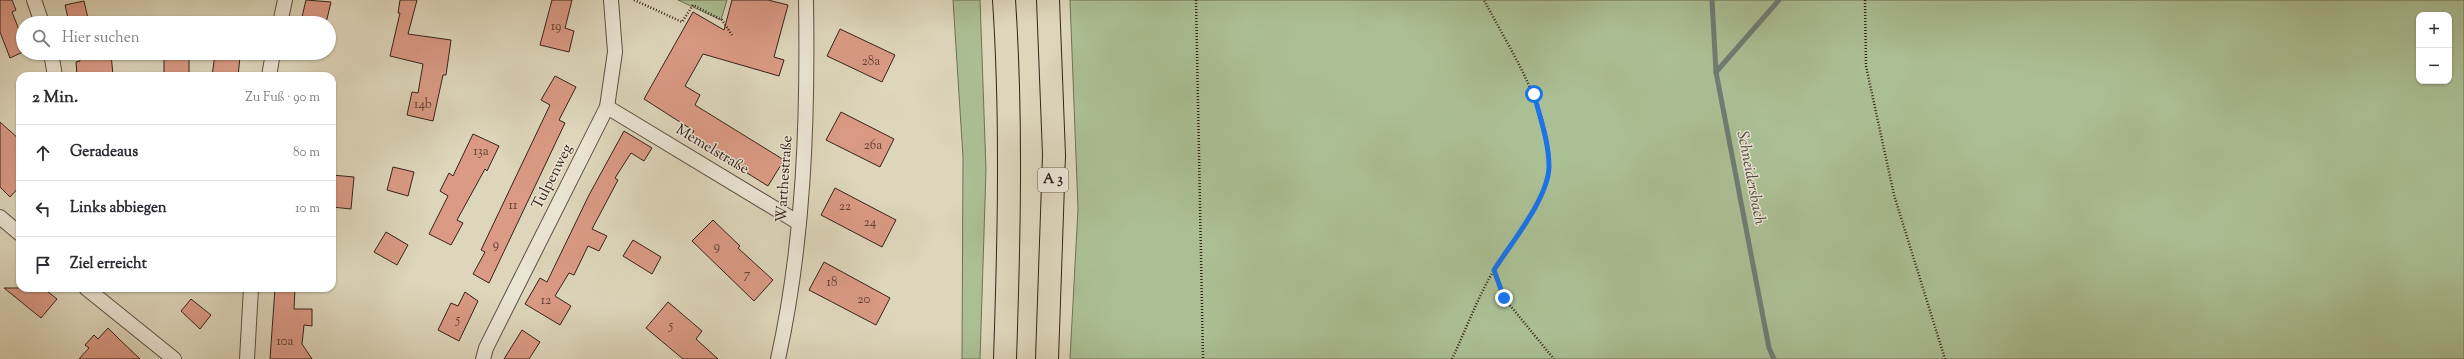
<!DOCTYPE html>
<html lang="de">
<head>
<meta charset="utf-8">
<style>
	:root { --surface:#fff; --page:#f2f2f3; --text:#2b2b33; --muted:#7c7c81; --line:#e1e1e2 }
	body { margin:0; font-family:"Sorts Mill Goudy",serif; background:var(--page); color:var(--text) }
	.controls { position:absolute; right:12px; top:12px; display:grid; overflow:hidden; border-radius:8px; box-shadow:0 1px 3px #0004 }
	.controls button { width:36px; height:36px; display:grid; place-items:center; padding:0; border:0; border-bottom:1px solid var(--line); background:var(--surface); color:var(--text); font:20px sans-serif }
	.stop { position:absolute; width:12px; height:12px; margin:-9px; border:3px solid #1a73e8; border-radius:50%; background:#fff }
	.stop.end { background:#1a73e8; border-color:#fff; box-shadow:0 1px 4px #0008 }
	.list { margin:0; padding:0; list-style:none }
	h2 { display:flex; justify-content:space-between; align-items:center; height:52px; margin:0; padding:0 16px; font-size:17px }
	h2 small { font-size:13px; font-weight:400; color:var(--muted) }
	.list li { display:grid; grid-template-columns:26px 1fr auto; gap:12px; align-items:center; box-sizing:border-box; height:56px; padding:0 16px; border-top:1px solid var(--line) }
	.list b { display:block; font-size:15px; white-space:nowrap }
	.list em { font-size:13px; font-style:normal; color:var(--muted) }
	.icon { flex:none; width:22px; height:22px; fill:none; stroke:currentColor; stroke-width:2; stroke-linecap:round; stroke-linejoin:round }
	.map { position:relative; flex:none; width:2464px; height:359px; overflow:hidden }
	.search { position:absolute; background:var(--surface); box-shadow:0 1px 3px #0004; left:16px; top:16px; width:320px; height:44px; display:flex; align-items:center; gap:10px; box-sizing:border-box; padding:0 14px; border-radius:22px; color:var(--muted); font-size:15px }
	.panel { position:absolute; background:var(--surface); box-shadow:0 1px 3px #0004; left:16px; top:72px; width:320px; height:220px; border-radius:12px }
	.map>svg:first-child { display:block }
	.green { fill:#abbf94; stroke:#707057; fill-rule:evenodd }
	.lines { fill:none; stroke-linecap:round; stroke-linejoin:round }
	.stream { stroke:#6e7d75; stroke-width:5 }
	.building { fill:#da9a85; stroke:#36221a }
	.street-casing { stroke:#604f42; stroke-width:16 }
	.highway-casing { stroke:#36221a; stroke-width:24 }
	.path { stroke:#36221a; stroke-width:2.5; stroke-dasharray:1 2; stroke-linecap:butt }
	.street { stroke:#eae4d3; stroke-width:14 }
	.highway { stroke:#ded6bb; stroke-width:22 }
	.route { stroke:#1a73e8; stroke-width:5 }
	.labels { text-anchor:middle; dominant-baseline:central; stroke-width:3; stroke-linejoin:round; paint-order:stroke }
	.number-label { font-size:13px; fill:#5f4035 }
	.shield { fill:#eae4d3; stroke:#6c5c52; stroke-width:1 }
	.shield-label { font-size:14px; font-weight:bold; fill:#36221a }
	.street-label { font-size:15px; fill:#36221a; stroke:#eae4d3 }
	.water-label { font-size:16px; font-style:italic; fill:#4d4840; stroke:#eae4d3 }
</style>
</head>
<body>
<div class="map">
<svg width="2464" height="359" viewBox="0 0 2464 359">
	<rect width="100%" height="100%" fill="#ded6bb"/>
	<filter id="stains"><feTurbulence type="fractalNoise" baseFrequency=".005" numOctaves="4"/><feColorMatrix values="0 0 0 0 .2 0 0 0 0 .09 0 0 0 0 .02 0 0 0 .5 -.17"/></filter>
	<radialGradient id="worn" r=".72"><stop offset=".6" stop-color="#630" stop-opacity="0"/><stop offset="1" stop-color="#630" stop-opacity=".3"/></radialGradient>
	<!-- green -->
	<g class="green">
		<polygon points="678,0 727,0 721,20"/>
		<polygon points="953,0 980,0 986,170 980,359 962,359 963,157"/>
		<path d="M1070,0H2464V359H1070L1078,209ZM2419,15H2449V81H2419Z"/>
	</g>
	<g class="lines">
		<!-- stream -->
		<g class="stream">
			<polyline points="1712,0 1716,72 1769,348 1774,359"/>
			<polyline points="1716,72 1779,0"/>
		</g>
	</g>
	<!-- building -->
	<g class="building">
		<polygon points="0,0 12,0 16,10 12,12 23,40 23,52 10,58 0,32"/>
		<polygon points="306,0 331,2 326,23 301,21"/>
		<polygon points="400,0 417,0 408,34 451,40 446,75 443,75 433,121 407,115 412,92 418,93 423,64 390,56 400,13 398,13"/>
		<polygon points="552,0 572,0 565,28 574,31 569,52 540,45"/>
		<polygon points="732,0 768,0 788,5 774,57 784,60 779,76 703,54 685,86 700,95 695,105 784,160 768,186 689,137 694,131 644,99 693,12 724,30"/>
		<polygon points="84,1 89,23 69,23 65,5"/>
		<polygon points="840,29 895,55 882,82 827,56"/>
		<polygon points="79,53 111,53 113,76 77,75 76,62 80,61"/>
		<rect x="164" y="53" width="25" height="23"/>
		<polygon points="215,54 240,57 238,76 212,76"/>
		<polygon points="555,76 576,87 559,120 565,123 489,283 473,274 485,252 481,250 550,105 541,100"/>
		<polygon points="841,112 894,139 880,167 826,140"/>
		<polygon points="0,122 20,140 20,186 10,197 0,187"/>
		<polygon points="624,131 652,148 644,161 631,153 615,178 618,180 592,229 607,236 599,251 588,246 574,275 569,273 555,296 571,306 560,325 525,304 540,278 547,282 589,195"/>
		<polygon points="473,134 499,146 487,171 485,169 457,220 463,223 451,245 429,234 448,196 440,191 449,173 453,176"/>
		<polygon points="393,167 414,172 408,196 387,190"/>
		<polygon points="332,175 354,177 351,209 332,207"/>
		<polygon points="835,188 896,220 882,247 821,215"/>
		<polygon points="713,220 740,246 738,248 773,280 754,301 692,241"/>
		<polygon points="386,232 408,245 397,265 374,252"/>
		<polygon points="633,240 661,257 652,274 623,256"/>
		<polygon points="824,262 890,298 876,325 809,290"/>
		<polygon points="4,288 43,288 57,299 41,318"/>
		<polygon points="275,288 295,288 294,309 312,309 312,326 304,325 302,344 312,359 270,359"/>
		<polygon points="465,292 478,301 459,341 438,330 451,303 458,306"/>
		<polygon points="191,299 211,315 200,329 181,311"/>
		<polygon points="668,302 702,331 696,339 718,359 683,359 646,328"/>
		<polygon points="108,328 119,339 140,359 79,359 89,348 85,345 94,335 98,339"/>
		<polygon points="522,330 540,342 529,359 504,359"/>
	</g>
	<g class="lines">
		<!-- street casing -->
		<g class="street-casing">
			<g id="street">
				<polyline points="34,0 42,23"/>
				<polyline points="280,23 285,0"/>
				<polyline points="51,53 55,76"/>
				<polyline points="269,76 273,53"/>
				<polyline points="607,107 799,223"/>
				<polyline points="0,217 20,234"/>
				<polyline points="86,288 174,359"/>
				<polyline points="247,359 251,288"/>
				<polyline points="483,359 486,348 607,107 615,52 611,0"/>
				<path d="M778,359C804,242 808,120 806,0"/>
			</g>
		</g>
		<!-- highway casing -->
		<g class="highway-casing">
			<g id="highway">
				<path d="M1004,0C1012,120 1009,239 1005,359"/>
				<polyline points="1047,359 1054,155 1048,0"/>
			</g>
		</g>
		<!-- path -->
		<g class="path">
			<polyline points="634,0 682,22 693,5 722,20 732,35"/>
			<polyline points="1196,0 1203,359"/>
			<polyline points="1865,0 1866,66 1894,195 1945,359"/>
			<polyline points="1494,270 1504,298 1554,359"/>
			<path d="M1452,359C1466,329 1478,297 1495,268C1512,240 1547,202 1549,168C1552,112 1509,48 1484,0"/>
		</g>
		<!-- street -->
		<use href="#street" class="street"/>
		<!-- highway -->
		<use href="#highway" class="highway"/>
	</g>
	<g class="lines">
		<!-- route -->
		<path class="route" d="M1504,298L1494,270C1511,243 1548,199 1549,167C1549,142 1540,118 1534,94"/>
	</g>
	<g class="labels">
		<!-- number labels -->
		<g class="number-label">
			<text x="556" y="27">19</text>
			<text x="871" y="62">28a</text>
			<text x="423" y="105">14b</text>
			<text x="873" y="146">26a</text>
			<text x="481" y="152">13a</text>
			<text x="513" y="206">11</text>
			<text x="845" y="207">22</text>
			<text x="870" y="223">24</text>
			<text x="496" y="245">9</text>
			<text x="717" y="247">9</text>
			<text x="747" y="275">7</text>
			<text x="832" y="283">18</text>
			<text x="864" y="300">20</text>
			<text x="546" y="301">12</text>
			<text x="458" y="320">5</text>
			<text x="671" y="326">5</text>
			<text x="285" y="342">10a</text>
		</g>
		<!-- shield labels -->
		<rect class="shield" x="1038" y="168" width="30" height="24" rx="3"/>
		<g class="shield-label">
			<text x="1053" y="180">A 3</text>
		</g>
		<!-- street labels -->
		<g class="street-label">
			<text transform="translate(712 150) rotate(31)">Memelstraße</text>
			<text transform="translate(553 177) rotate(-63)">Tulpenweg</text>
			<text transform="translate(785 179) rotate(-86)">Warthestraße</text>
		</g>
		<!-- water labels -->
		<g class="water-label">
			<text transform="translate(1750 178) rotate(79)">Schneidersbach</text>
		</g>
	</g>
	<rect width="100%" height="100%" filter="url(#stains)"/>
	<rect width="100%" height="100%" fill="url(#worn)"/>
</svg>
<div class="controls">
<button>+</button>
<button>−</button>
</div>
<div class="stop" style="left:1534px;top:94px"></div>
<div class="stop end" style="left:1504px;top:298px"></div>
<div class="search"><svg class="icon" aria-label="search" viewBox="0 0 24 24"><circle cx="10" cy="10" r="6"/><path d="M15 15l6 6"/></svg>Hier suchen</div>
<section class="panel">
<h2>2 Min.<small>Zu Fuß · 90 m</small></h2>
<ul class="list">
<li><svg class="icon" aria-label="ahead" viewBox="0 0 24 24"><path d="M12 20V5M6 11l6-6 6 6"/></svg><div><b>Geradeaus</b></div><em>80 m</em></li>
<li><svg class="icon" aria-label="left" viewBox="0 0 24 24"><path d="M17 20v-9H6M10 6l-5 5 5 5"/></svg><div><b>Links abbiegen</b></div><em>10 m</em></li>
<li><svg class="icon" aria-label="arrive" viewBox="0 0 24 24"><path d="M6 21V4h12l-3 4 3 4H6"/></svg><div><b>Ziel erreicht</b></div></li>
</ul>
</section>
</div>
</body>
</html>
